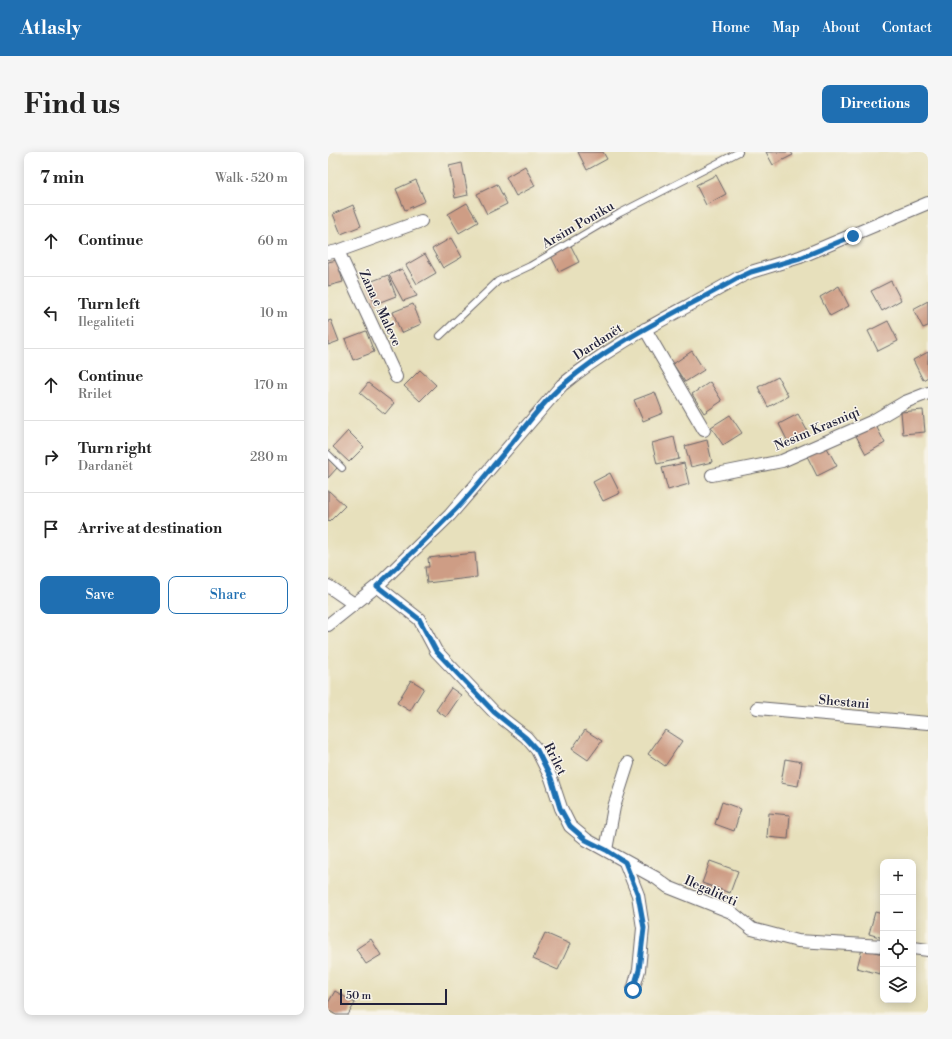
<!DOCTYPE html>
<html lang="en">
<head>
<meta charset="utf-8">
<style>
	:root { --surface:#fff; --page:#f6f6f6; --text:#222; --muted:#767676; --line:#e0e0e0; --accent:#1f6fb2 }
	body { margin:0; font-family:"Libre Bodoni",serif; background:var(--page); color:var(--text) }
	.controls { position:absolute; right:12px; bottom:12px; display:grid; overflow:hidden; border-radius:8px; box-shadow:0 2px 10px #0003 }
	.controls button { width:36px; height:36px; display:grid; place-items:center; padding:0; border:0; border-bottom:1px solid var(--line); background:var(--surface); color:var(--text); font:20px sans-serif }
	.scale { position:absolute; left:12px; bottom:10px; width:107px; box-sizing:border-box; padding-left:4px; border:2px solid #22223b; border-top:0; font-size:11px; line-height:14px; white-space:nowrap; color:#22223b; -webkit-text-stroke:3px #f7f3e8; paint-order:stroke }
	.stop { position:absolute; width:12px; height:12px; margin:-9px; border:3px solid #1f6fb2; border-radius:50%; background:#fff }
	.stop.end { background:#1f6fb2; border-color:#fff; box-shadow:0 1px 4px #0008 }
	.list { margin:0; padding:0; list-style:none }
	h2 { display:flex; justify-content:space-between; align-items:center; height:52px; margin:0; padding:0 16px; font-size:17px }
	h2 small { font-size:13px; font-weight:400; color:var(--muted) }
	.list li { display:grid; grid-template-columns:26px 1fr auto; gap:12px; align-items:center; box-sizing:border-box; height:72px; padding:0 16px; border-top:1px solid var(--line) }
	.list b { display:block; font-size:15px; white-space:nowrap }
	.list p { margin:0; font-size:13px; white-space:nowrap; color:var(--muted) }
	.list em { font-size:13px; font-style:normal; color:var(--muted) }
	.actions { display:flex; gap:8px; padding:12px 16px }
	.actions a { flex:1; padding:9px 0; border:1px solid var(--accent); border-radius:8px; text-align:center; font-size:14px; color:var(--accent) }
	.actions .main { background:var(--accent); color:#fff }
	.icon { flex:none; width:22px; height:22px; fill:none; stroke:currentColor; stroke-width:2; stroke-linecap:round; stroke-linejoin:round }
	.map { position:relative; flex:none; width:600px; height:863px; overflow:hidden; border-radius:8px }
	header { display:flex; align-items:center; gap:24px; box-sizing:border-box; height:56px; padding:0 20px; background:var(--accent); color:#fff }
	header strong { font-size:19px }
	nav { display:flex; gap:22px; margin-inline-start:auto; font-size:14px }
	.intro { display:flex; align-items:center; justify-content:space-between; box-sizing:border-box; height:96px; padding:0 24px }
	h1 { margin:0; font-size:28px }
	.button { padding:10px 18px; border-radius:8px; background:var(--accent); color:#fff; font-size:14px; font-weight:700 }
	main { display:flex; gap:24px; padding:0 24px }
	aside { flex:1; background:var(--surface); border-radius:8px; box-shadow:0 2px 10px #0003 }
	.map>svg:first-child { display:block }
	.building { fill:#ce9d85 }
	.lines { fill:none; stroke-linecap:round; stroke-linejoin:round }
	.service-casing { stroke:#676468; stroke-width:8 }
	.minor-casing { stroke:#676468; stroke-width:14 }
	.service { stroke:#fff; stroke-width:6 }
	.minor { stroke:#fff; stroke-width:12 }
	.route { stroke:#1f6fb2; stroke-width:5 }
	.labels { text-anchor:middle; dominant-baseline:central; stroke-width:3; stroke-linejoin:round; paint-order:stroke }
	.street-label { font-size:13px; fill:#22223b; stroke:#f7f3e8 }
</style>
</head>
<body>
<header>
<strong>Atlasly</strong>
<nav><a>Home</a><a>Map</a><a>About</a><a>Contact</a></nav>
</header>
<div class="intro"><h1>Find us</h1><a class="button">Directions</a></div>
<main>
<aside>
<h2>7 min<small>Walk · 520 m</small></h2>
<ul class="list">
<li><svg class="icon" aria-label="ahead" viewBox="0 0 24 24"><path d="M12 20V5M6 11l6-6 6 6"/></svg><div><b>Continue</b></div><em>60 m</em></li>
<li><svg class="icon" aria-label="left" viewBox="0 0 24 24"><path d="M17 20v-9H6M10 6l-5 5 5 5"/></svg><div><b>Turn left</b><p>Ilegaliteti</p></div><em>10 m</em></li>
<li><svg class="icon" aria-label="ahead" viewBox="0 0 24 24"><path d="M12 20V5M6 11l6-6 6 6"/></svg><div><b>Continue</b><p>Rrilet</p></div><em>170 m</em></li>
<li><svg class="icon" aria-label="right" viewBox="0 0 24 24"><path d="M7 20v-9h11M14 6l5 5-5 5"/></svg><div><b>Turn right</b><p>Dardanët</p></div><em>280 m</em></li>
<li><svg class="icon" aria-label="arrive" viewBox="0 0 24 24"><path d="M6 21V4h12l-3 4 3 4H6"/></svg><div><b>Arrive at destination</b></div></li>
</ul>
<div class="actions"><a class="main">Save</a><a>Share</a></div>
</aside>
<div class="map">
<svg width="600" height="863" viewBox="0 0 600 863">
	<rect width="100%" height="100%" fill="#f7f3e8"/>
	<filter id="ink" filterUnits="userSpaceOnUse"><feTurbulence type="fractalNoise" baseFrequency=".025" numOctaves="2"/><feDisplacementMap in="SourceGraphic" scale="8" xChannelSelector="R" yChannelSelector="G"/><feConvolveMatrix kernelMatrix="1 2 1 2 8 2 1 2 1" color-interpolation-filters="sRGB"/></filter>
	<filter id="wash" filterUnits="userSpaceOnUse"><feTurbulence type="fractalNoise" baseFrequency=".012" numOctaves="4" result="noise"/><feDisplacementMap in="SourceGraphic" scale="16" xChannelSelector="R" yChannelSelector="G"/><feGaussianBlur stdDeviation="0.9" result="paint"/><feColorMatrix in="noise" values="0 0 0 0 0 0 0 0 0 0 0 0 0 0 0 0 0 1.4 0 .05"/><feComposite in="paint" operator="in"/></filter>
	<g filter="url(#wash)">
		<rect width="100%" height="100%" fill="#e7e0bc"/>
		<g id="blocks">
			<!-- building -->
			<g class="building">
				<polygon points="250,0 275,0 279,7 259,18"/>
				<polygon points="438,0 463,0 465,3 445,13"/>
				<polygon points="134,11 140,43 127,46 121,14"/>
				<polygon points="197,14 207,34 188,44 178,25"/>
				<polygon points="388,23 398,42 378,53 368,33"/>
				<polygon points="88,28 97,49 77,58 68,37"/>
				<polygon points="169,32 179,52 159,62 149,42"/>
				<polygon points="139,51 150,70 131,81 120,62"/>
				<polygon points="25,53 33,74 13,82 5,62"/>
				<polygon points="123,86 134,105 115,116 104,97"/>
				<polygon points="241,90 251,110 231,120 221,100"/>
				<polygon points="97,102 108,121 89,132 78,113"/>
				<polygon points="9,108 15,130 0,134 0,110"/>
				<polygon points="74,117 89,144 75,149 61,123"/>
				<polygon points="60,123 68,144 47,152 39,131"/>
				<polygon points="563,129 573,148 554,159 543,139"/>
				<polygon points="511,134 521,154 502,164 492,145"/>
				<polygon points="600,149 600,174 595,176 585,157"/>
				<polygon points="85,152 93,172 73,181 65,160"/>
				<polygon points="3,168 11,189 0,193 0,169"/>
				<polygon points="560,169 570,189 550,199 540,179"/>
				<polygon points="38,179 46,200 25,208 17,187"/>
				<polygon points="364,199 376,218 357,230 345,212"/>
				<polygon points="600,200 600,225 595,228 585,208"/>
				<polygon points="92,218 108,233 92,249 76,234"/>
				<polygon points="450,225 460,244 440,255 430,235"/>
				<polygon points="382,230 394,249 376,261 364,242"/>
				<polygon points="40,231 66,251 57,262 32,241"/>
				<polygon points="327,240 335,261 315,269 306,248"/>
				<polygon points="595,258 597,280 575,282 573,260"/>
				<polygon points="470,262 481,282 461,292 451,272"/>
				<polygon points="402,263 414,281 395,293 383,275"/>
				<polygon points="547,272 557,291 538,302 527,282"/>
				<polygon points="20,279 36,295 21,310 5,295"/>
				<polygon points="346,285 351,307 329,312 324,291"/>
				<polygon points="379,288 384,310 363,315 357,294"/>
				<polygon points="498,294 509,314 489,324 479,304"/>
				<polygon points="0,307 9,316 0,326"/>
				<polygon points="356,311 361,332 340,338 334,316"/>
				<polygon points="282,321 292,341 275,349 265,330"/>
				<polygon points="0,339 1,339 17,354 1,370 0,369"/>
				<polygon points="147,401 149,425 99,431 97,415 101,415 100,406"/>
				<polygon points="83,528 96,536 82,559 69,551"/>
				<polygon points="123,536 133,543 118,565 108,558"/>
				<polygon points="257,578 274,589 260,608 244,597"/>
				<polygon points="337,578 354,589 337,614 320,602"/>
				<polygon points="457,607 474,610 470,634 453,631"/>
				<polygon points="394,650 413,657 406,679 387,672"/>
				<polygon points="441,661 462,663 460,687 439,685"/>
				<polygon points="382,709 410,719 402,741 374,731"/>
				<polygon points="547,760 555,762 555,786 541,782"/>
				<polygon points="217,781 242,792 230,818 205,807"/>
				<polygon points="43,787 53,803 38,812 28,797"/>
				<polygon points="534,797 555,802 555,809 552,822 529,816"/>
				<polygon points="7,839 27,851 20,863 8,863 0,858 0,851"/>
			</g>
		</g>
	</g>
	<g filter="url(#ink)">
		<use href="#blocks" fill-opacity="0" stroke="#676468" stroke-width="1"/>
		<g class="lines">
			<!-- service casing -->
			<g class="service-casing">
				<g id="service">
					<polyline points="112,184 170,129 202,114 292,61 411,0"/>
					<polyline points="0,302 14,316"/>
				</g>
			</g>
			<!-- minor casing -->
			<g class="minor-casing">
				<g id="minor">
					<polyline points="10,99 68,225"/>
					<polyline points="0,101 10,99 93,69"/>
					<polyline points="317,177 376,278"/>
					<polyline points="384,323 454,309 543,270 577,250 600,241"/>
					<polyline points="0,434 26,452"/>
					<polyline points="49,434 91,467 108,499 166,560 198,585 209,598 223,626 233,656 242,674 259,688 328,726 340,735 403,760 424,777 470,789 555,794"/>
					<path d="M0,473L49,434L122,363L234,233C287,189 350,161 410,126L423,120L472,105L600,51"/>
					<polyline points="429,556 600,571"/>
					<polyline points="278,698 286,655 300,611"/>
					<polyline points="297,710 310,743 315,776 311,818 305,838"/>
					<polyline points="585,796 600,798"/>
				</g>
			</g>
			<!-- service -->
			<use href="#service" class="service"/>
			<!-- minor -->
			<use href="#minor" class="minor"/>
		</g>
	</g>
	<g class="lines" filter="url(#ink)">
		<!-- route -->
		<path class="route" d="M305,838L311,818L316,776L310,743L297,710L278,698L258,688L242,674L232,656L223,626L209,598L198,586L166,560L108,499L91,467L49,434C73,411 98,388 121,364C137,349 151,331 165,314C188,288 210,254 236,232C288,187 351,160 410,126L423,120L472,106L525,84"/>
	</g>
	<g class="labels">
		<!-- street labels -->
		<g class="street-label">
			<text transform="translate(250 73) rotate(-30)">Arsim Poniku</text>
			<text transform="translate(52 156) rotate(65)">Zana e Maleve</text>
			<text transform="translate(270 190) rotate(-33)">Dardanët</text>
			<text transform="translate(489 277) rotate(-23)">Nesim Krasniqi</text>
			<text transform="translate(516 550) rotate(5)">Shestani</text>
			<text transform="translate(227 607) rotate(63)">Rrilet</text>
			<text transform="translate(383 739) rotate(24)">Ilegaliteti</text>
		</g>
	</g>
</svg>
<div class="controls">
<button>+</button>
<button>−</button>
<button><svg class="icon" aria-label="locate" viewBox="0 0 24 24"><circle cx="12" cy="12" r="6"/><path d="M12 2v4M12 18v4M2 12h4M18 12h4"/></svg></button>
<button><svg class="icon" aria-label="layers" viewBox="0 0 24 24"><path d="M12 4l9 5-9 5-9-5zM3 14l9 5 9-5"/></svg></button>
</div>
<div class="scale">50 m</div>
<div class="stop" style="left:305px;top:838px"></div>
<div class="stop end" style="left:525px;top:84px"></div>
</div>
</main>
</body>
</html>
